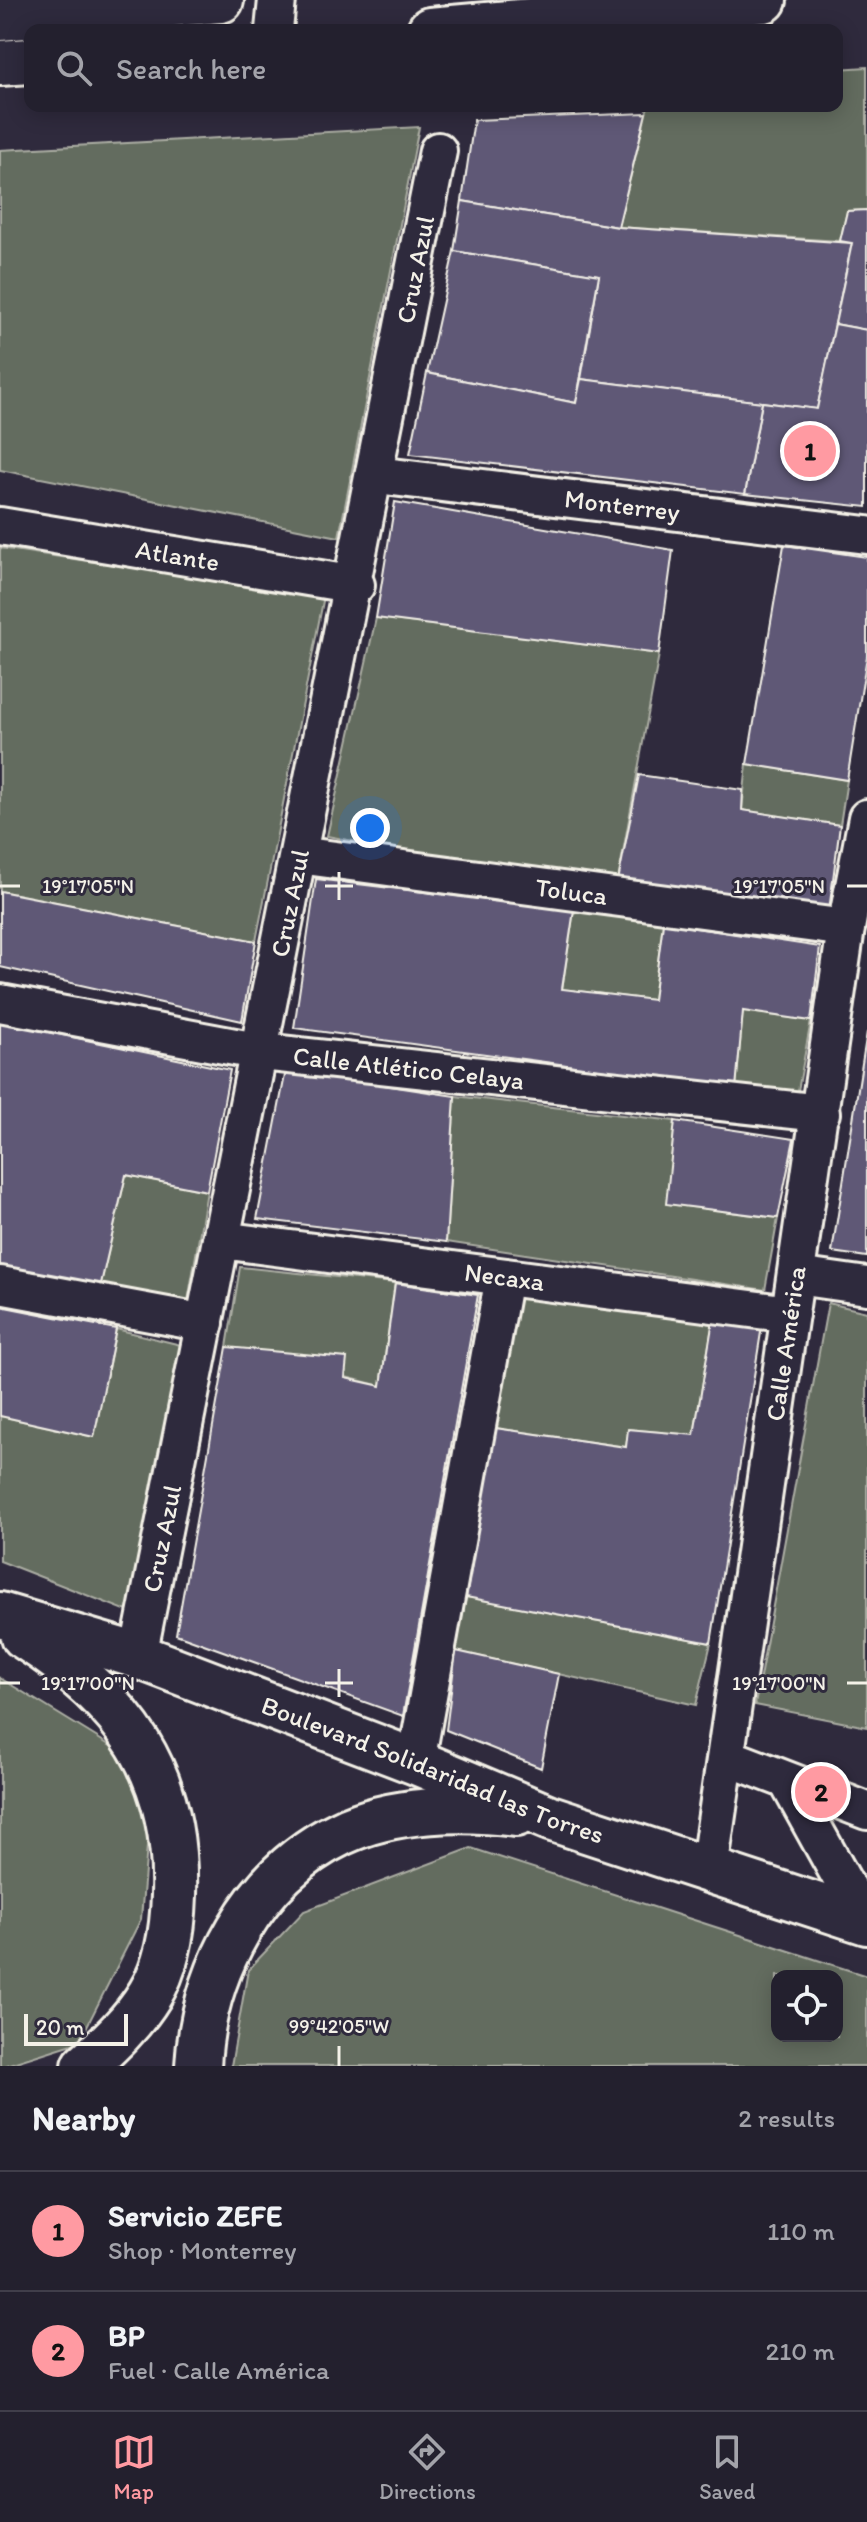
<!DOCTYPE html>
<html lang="en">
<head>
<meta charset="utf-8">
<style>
	:root { --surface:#23202e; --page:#2b2836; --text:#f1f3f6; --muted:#a3a3aa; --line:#403e4a; --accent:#ff9aa2 }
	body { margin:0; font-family:Itim,sans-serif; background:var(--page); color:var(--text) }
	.controls { position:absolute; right:24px; bottom:24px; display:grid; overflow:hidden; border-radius:16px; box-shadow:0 4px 20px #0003 }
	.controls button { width:72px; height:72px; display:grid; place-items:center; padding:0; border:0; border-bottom:2px solid var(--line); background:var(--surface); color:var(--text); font:40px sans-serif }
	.scale { position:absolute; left:24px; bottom:20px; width:104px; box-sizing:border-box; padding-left:8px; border:4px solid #f4f1e8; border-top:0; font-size:22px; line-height:28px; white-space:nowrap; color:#f4f1e8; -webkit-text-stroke:6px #2f2a3d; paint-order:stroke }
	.you { position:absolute; left:370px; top:828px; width:28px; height:28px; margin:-20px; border:6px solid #fff; border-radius:50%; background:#1a73e8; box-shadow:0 0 0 12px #1a73e833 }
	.badge { display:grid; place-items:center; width:52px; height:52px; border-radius:50%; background:var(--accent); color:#111; font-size:26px; font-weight:700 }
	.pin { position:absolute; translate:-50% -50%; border:4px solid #fff; box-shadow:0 2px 8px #0006 }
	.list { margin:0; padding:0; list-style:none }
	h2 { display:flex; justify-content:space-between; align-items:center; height:104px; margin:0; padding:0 32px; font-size:34px }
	h2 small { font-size:26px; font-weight:400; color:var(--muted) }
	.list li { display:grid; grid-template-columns:52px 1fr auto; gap:24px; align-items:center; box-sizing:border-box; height:120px; padding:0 32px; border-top:2px solid var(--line) }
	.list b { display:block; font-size:30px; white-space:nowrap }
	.list p { margin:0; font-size:26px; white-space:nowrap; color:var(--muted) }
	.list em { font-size:26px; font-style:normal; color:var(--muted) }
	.icon { flex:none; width:44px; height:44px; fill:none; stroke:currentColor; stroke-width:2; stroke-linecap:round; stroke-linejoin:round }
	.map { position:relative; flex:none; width:867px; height:2066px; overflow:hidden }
	.search { position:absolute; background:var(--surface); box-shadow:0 4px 20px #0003; left:24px; right:24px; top:24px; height:88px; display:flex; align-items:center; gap:20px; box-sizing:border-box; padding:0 28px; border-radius:16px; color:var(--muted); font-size:30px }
	.sheet { height:344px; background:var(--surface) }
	nav { display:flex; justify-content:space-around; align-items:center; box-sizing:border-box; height:112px; border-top:2px solid var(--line); background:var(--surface); font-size:22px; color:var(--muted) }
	nav a { display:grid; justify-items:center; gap:4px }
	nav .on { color:var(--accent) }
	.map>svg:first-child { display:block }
	.green { fill:#646c5f; stroke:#acaea4; stroke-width:2; fill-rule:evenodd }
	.building { fill:#5e5876; stroke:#f4f1e8; stroke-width:2 }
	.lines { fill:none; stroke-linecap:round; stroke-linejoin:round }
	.minor-casing { stroke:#f4f1e8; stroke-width:42 }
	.major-casing { stroke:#f4f1e8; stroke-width:50 }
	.minor { stroke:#2f2a3d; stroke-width:36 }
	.major { stroke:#2f2a3d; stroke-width:44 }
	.ticks { fill:none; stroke:#f4f1e8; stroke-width:3 }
	.labels { text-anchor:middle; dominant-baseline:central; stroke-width:6; stroke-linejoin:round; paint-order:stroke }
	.street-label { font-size:26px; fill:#f4f1e8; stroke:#2f2a3d }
	.ticks-label { font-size:20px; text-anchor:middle; fill:#f4f1e8; stroke:#2f2a3d; stroke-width:6; stroke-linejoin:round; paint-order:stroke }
</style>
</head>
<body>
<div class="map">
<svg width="867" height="2066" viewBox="0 0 867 2066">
	<rect width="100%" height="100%" fill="#2f2a3d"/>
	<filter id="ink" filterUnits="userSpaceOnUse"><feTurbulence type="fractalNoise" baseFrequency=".0125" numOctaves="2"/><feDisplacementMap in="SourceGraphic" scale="16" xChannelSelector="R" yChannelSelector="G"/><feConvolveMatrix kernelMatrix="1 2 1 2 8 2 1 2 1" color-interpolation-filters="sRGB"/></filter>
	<g filter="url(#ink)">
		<!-- green -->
		<g class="green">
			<polygon points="867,67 867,210 847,211 840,241 618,227 648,106 837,106 837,69"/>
			<polygon points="419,127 339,537 0,470 0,150"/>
			<polygon points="0,548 324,596 256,941 0,891"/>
			<polygon points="376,618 659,654 616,891 327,836"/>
			<polygon points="747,764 847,780 840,825 742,810"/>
			<polygon points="574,910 663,923 653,1000 562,989"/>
			<polygon points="743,1011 811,1021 797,1096 736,1088"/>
			<polygon points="455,1096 675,1121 667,1204 778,1218 765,1290 446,1242"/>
			<polygon points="126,1175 207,1191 187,1307 100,1288"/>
			<polygon points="240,1267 395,1283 381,1386 227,1347"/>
			<polygon points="519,1286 714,1314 694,1435 629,1429 626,1447 495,1428"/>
			<polygon points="828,1303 867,1312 867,1727 755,1705"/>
			<polygon points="116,1329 193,1348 127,1611 0,1561 0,1416 94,1437"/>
			<polygon points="466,1597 711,1643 696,1705 456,1651"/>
			<polygon points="0,1678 153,1772 141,1919 79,2042 3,2066 0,2066"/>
			<path d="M471,1848L867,1976V2066H231L248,1970L304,1911ZM777,1976H837V2036H777Z"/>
		</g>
		<!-- building -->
		<g class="building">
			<polygon points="646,113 618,227 462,201 474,120"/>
			<polygon points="462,201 618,227 852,243 817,409 581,379 599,275 454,251"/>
			<polygon points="867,210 867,330 835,324 852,243 840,241 847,211"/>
			<polygon points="454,251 599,275 576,403 427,373"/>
			<polygon points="835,324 867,330 867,507 745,494 762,402 817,409"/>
			<polygon points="427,373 576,403 581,379 762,402 745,494 410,454"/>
			<polygon points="395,502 673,550 659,654 376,618"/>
			<polygon points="784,545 867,557 867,656 847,780 747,764"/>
			<polygon points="639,775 743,790 742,810 840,825 828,919 616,891"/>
			<polygon points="316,879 574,910 562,989 653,1000 663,923 820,947 811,1021 743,1011 736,1088 294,1028"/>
			<polygon points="0,891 256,941 242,1021 0,967"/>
			<polygon points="0,1022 230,1070 207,1191 126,1175 100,1288 0,1266"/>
			<polygon points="867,1032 867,1257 832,1252"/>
			<polygon points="286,1070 455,1096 446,1242 257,1219"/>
			<polygon points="675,1121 794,1139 778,1218 666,1204"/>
			<polygon points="395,1283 478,1295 403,1716 176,1634 227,1347 347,1358 345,1378 381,1386"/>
			<polygon points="0,1306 116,1329 94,1437 0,1416"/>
			<polygon points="714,1314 763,1320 711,1643 466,1597 495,1428 626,1447 628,1429 694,1435"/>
			<polygon points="456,1651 559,1674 541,1768 446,1730"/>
		</g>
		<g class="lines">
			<!-- minor casing -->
			<g class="minor-casing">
				<g id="minor">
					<polyline points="274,30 277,0"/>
					<path id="s1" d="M376,475L867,535"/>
					<path id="s2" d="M0,526L356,585"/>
					<path id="s3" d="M298,855L846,928"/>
					<path id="s4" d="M0,1003L262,1052L821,1113"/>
					<path id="s5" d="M221,1240L790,1314"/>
					<polyline points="797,1276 867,1286"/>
					<polyline points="0,1285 205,1323"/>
					<path id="s6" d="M138,1656C239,1155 341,654 438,151"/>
					<polyline points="727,1757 867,1811"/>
					<polyline points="416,1762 504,1277"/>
					<polyline points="789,1784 865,1921"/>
					<path id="s7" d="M709,1870L846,928L867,818"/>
				</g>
			</g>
			<!-- major casing -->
			<g class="major-casing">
				<g id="major">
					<polyline points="0,18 221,0"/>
					<polyline points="430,30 764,0"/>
					<polyline points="0,63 30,61"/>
					<path id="s8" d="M0,1615L138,1656L416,1762L550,1818L867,1922"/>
					<path d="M24,1636C124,1700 178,1772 174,1895C173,1928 168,1965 150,1994C133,2022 109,2044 85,2066"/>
					<path d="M198,2066C203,1972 253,1875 341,1833C392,1808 461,1807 516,1814"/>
				</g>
			</g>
			<!-- minor -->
			<use href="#minor" class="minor"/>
			<!-- major -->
			<use href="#major" class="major"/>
		</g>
	</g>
	<!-- ticks -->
	<path class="ticks" d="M339,872V900M0,886H20M325,886H353M847,886H867M339,1669V1697M0,1683H20M325,1683H353M847,1683H867M339,2046V2066"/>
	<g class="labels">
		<!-- street labels -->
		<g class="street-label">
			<text stroke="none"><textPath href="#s6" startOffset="1414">Cruz Azul</textPath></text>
			<text stroke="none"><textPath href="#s1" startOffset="248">Monterrey</textPath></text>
			<text stroke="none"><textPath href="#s2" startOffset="180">Atlante</textPath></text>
			<text stroke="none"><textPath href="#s3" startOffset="276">Toluca</textPath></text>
			<text stroke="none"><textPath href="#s6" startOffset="768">Cruz Azul</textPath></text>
			<text stroke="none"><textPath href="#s4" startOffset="414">Calle Atlético Celaya</textPath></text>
			<text stroke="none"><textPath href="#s5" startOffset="286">Necaxa</textPath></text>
			<text stroke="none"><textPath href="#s7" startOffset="532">Calle América</textPath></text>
			<text stroke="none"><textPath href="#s6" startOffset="120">Cruz Azul</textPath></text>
			<text stroke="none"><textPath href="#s8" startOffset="460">Boulevard Solidaridad las Torres</textPath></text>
		</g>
	</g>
	<g class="ticks-label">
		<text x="88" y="893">19°17'05"N</text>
		<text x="779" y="893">19°17'05"N</text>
		<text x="88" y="1690">19°17'00"N</text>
		<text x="779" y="1690">19°17'00"N</text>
		<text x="339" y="2033">99°42'05"W</text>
	</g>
</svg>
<div class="controls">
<button><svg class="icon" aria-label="locate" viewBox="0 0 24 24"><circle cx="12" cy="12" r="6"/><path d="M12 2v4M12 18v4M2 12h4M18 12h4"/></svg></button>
</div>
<div class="scale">20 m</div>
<div class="you"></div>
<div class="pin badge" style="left:810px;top:451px">1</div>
<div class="pin badge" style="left:821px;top:1792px">2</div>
<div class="search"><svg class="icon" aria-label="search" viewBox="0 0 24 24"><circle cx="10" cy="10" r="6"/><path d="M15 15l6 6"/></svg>Search here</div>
</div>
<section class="sheet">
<h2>Nearby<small>2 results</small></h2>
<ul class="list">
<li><span class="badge">1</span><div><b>Servicio ZEFE</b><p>Shop · Monterrey</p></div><em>110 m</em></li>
<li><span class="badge">2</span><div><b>BP</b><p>Fuel · Calle América</p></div><em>210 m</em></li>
</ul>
</section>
<nav>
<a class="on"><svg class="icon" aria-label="map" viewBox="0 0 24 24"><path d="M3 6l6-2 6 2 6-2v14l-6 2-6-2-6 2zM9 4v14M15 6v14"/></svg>Map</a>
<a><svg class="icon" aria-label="directions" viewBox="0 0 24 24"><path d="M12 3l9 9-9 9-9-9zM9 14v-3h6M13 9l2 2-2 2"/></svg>Directions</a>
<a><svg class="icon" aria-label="saved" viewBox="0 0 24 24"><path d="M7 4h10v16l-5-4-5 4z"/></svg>Saved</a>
</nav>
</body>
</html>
